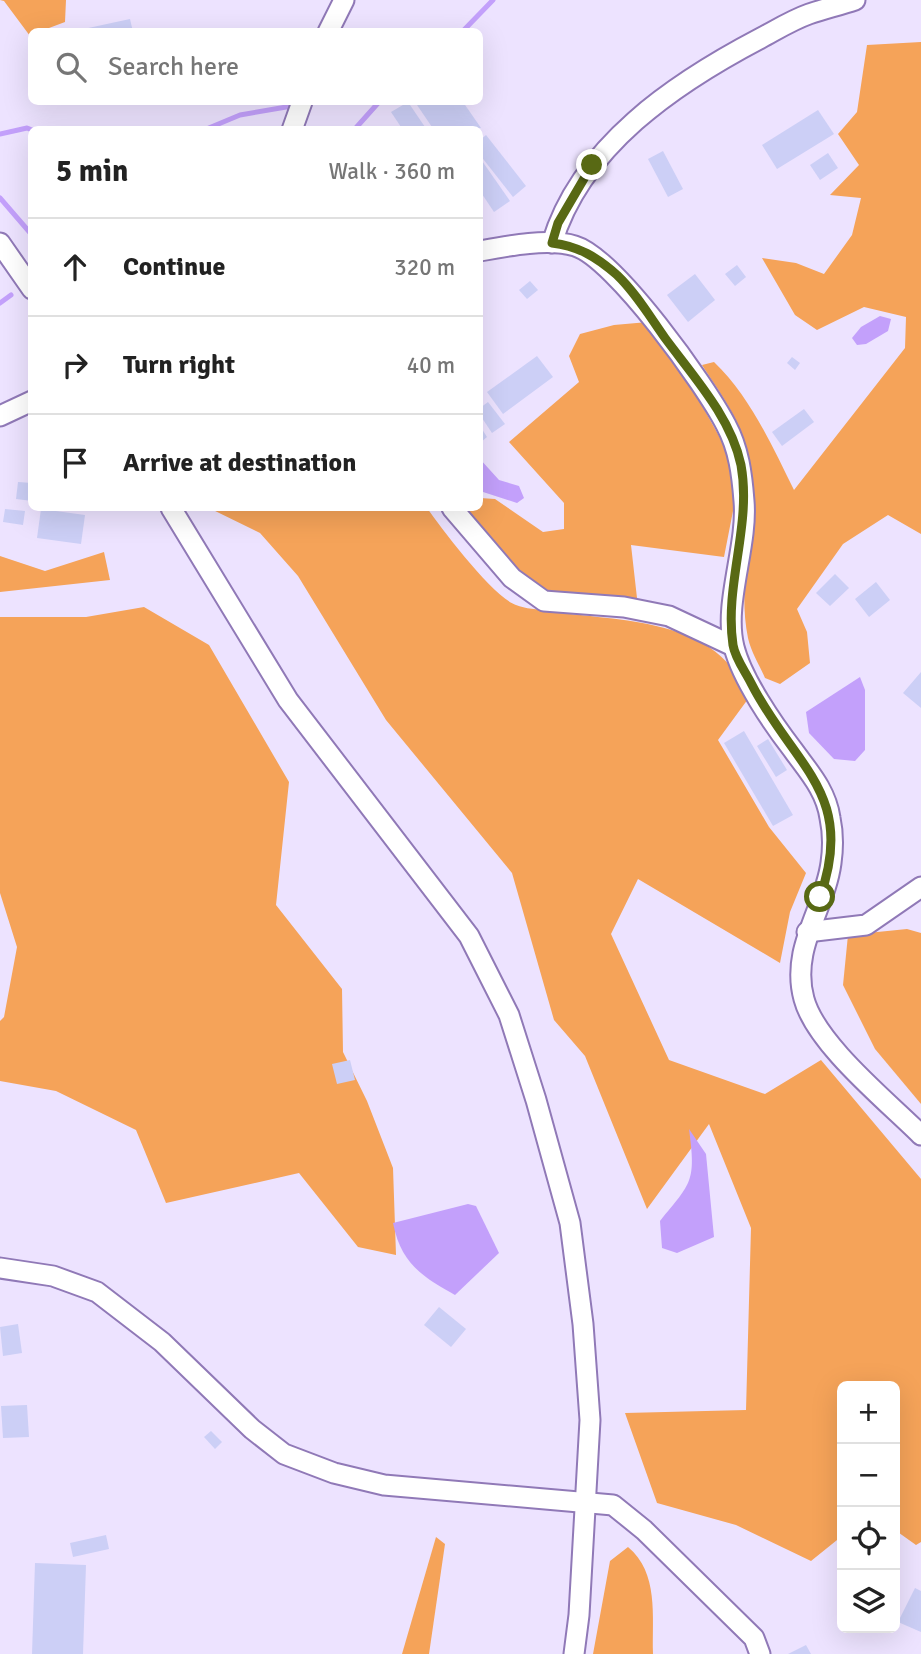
<!DOCTYPE html>
<html lang="en">
<head>
<meta charset="utf-8">
<style>
	:root { --surface:#fff; --page:#f2f2f2; --text:#222; --muted:#767676; --line:#e0e0e0 }
	body { margin:0; font-family:Signika,sans-serif; background:var(--page); color:var(--text) }
	.controls { position:absolute; right:21px; bottom:21px; display:grid; overflow:hidden; border-radius:10px; box-shadow:0 7px 28px #0002 }
	.controls button { width:63px; height:63px; display:grid; place-items:center; padding:0; border:0; border-bottom:2px solid var(--line); background:var(--surface); color:var(--text); font:35px sans-serif }
	.stop { position:absolute; width:21px; height:21px; margin:-16px; border:5px solid #586914; border-radius:50%; background:#fff }
	.stop.end { background:#586914; border-color:#fff; box-shadow:0 2px 7px #0008 }
	.list { margin:0; padding:0; list-style:none }
	h2 { display:flex; justify-content:space-between; align-items:center; height:91px; margin:0; padding:0 28px; font-size:30px }
	h2 small { font-size:23px; font-weight:400; color:var(--muted) }
	.list li { display:grid; grid-template-columns:46px 1fr auto; gap:21px; align-items:center; box-sizing:border-box; height:98px; padding:0 28px; border-top:2px solid var(--line) }
	.list b { display:block; font-size:26px; white-space:nowrap }
	.list em { font-size:23px; font-style:normal; color:var(--muted) }
	.icon { flex:none; width:38px; height:38px; fill:none; stroke:currentColor; stroke-width:2; stroke-linecap:round; stroke-linejoin:round }
	.map { position:relative; flex:none; width:921px; height:1654px; overflow:hidden }
	.search { position:absolute; background:var(--surface); box-shadow:0 7px 28px #0002; left:28px; top:28px; width:455px; height:77px; display:flex; align-items:center; gap:18px; box-sizing:border-box; padding:0 24px; border-radius:10px; color:var(--muted); font-size:26px }
	.panel { position:absolute; background:var(--surface); box-shadow:0 7px 28px #0002; left:28px; top:126px; width:455px; height:385px; border-radius:10px }
	.map>svg:first-child { display:block }
	.forest { fill:#f5a359 }
	.water { fill:#c3a0fb }
	.lines { fill:none; stroke-linecap:round; stroke-linejoin:round }
	.stream { stroke:#c3a0fb; stroke-width:5 }
	.building { fill:#cccff6 }
	.minor-casing { stroke:#9079b7; stroke-width:23 }
	.minor { stroke:#fff; stroke-width:19 }
	.route { stroke:#586914; stroke-width:9 }
</style>
</head>
<body>
<div class="map">
<svg width="921" height="1654" viewBox="0 0 921 1654">
	<rect width="100%" height="100%" fill="#ede3ff"/>
	<!-- forest -->
	<g class="forest">
		<polygon points="0,0 66,0 65,22 41,31 32,32 30,36 4,1"/>
		<path d="M921,42V534L888,515L843,544L797,609L807,632L810,663L780,684L765,678C760,666 751,652 748,638C735,575 762,509 745,445C738,416 718,390 702,365L714,362C750,396 772,446 794,490L905,348L906,317L864,307L817,330L795,315L762,258L796,263L824,274L852,235L861,198L830,195L859,165L838,134L857,112L867,45Z"/>
		<path d="M648,322L695,393L733,461V511L724,557L631,545L637,598C609,598 570,604 544,591C527,583 480,525 466,508H480V498L495,499L543,532L564,529V503L509,442L579,382L569,356L580,334L614,325Z"/>
		<path d="M209,508H427C442,529 493,597 516,605C525,609 538,609 548,611C618,622 722,616 748,699L718,740L769,827L806,873L790,912L780,963L638,879L611,934L669,1060L765,1094L821,1060L921,1179V1542L916,1545L895,1530V1386H842V1536L811,1561L736,1525L657,1503L625,1413L746,1410L751,1228L709,1124L647,1209L585,1056L554,1020L512,873L386,720L298,576L260,533Z"/>
		<polygon points="104,552 110,580 0,592 0,556 45,571"/>
		<polygon points="144,607 209,645 289,782 276,905 342,989 343,1052 367,1101 393,1168 396,1255 358,1247 299,1173 166,1203 136,1130 56,1091 0,1081 0,1021 4,1017 17,947 0,893 0,617 86,617"/>
		<polygon points="907,929 921,933 921,1104 875,1049 843,985 848,935"/>
		<polygon points="436,1537 445,1544 429,1654 402,1654"/>
		<path d="M628,1547C659,1573 652,1616 653,1654H593L610,1561Z"/>
	</g>
	<!-- water -->
	<g class="water">
		<polygon points="880,316 891,319 888,331 866,344 857,345 852,338 861,327"/>
		<polygon points="480,459 499,480 519,486 524,498 517,503 480,491"/>
		<polygon points="860,677 865,690 865,750 855,761 834,759 809,733 806,712"/>
		<path d="M689,1129L706,1154L714,1237L677,1253L662,1248L660,1221C692,1182 696,1182 689,1129Z"/>
		<path d="M468,1204L476,1206L499,1253L455,1295C421,1276 401,1263 393,1223Z"/>
	</g>
	<g class="lines">
		<!-- stream -->
		<g class="stream">
			<polyline points="462,32 493,0"/>
			<polyline points="204,130 240,115 298,105"/>
			<polyline points="354,130 379,102"/>
			<polyline points="0,134 27,128 32,130"/>
			<polyline points="0,198 32,235"/>
			<polyline points="0,303 11,295"/>
		</g>
	</g>
	<!-- building -->
	<g class="building">
		<polygon points="130,19 133,32 79,32 79,30"/>
		<polygon points="408,102 427,130 403,130 391,112"/>
		<polygon points="415,102 463,102 481,128 434,130"/>
		<polygon points="818,110 834,134 777,169 762,145"/>
		<polygon points="486,135 526,186 513,197 480,155 480,140"/>
		<polygon points="663,151 683,189 668,197 648,159"/>
		<polygon points="828,153 838,168 820,180 810,165"/>
		<polygon points="480,158 510,201 494,212 480,191"/>
		<polygon points="737,265 746,277 735,286 725,274"/>
		<polygon points="695,274 715,300 688,322 667,295"/>
		<polygon points="530,281 538,290 527,299 519,290"/>
		<polygon points="537,356 553,377 503,414 487,392"/>
		<polygon points="792,357 800,363 795,370 787,363"/>
		<polygon points="488,402 505,424 492,433 480,415 480,408"/>
		<polygon points="804,409 814,422 782,446 772,432"/>
		<polygon points="480,426 487,437 480,443"/>
		<polygon points="18,482 32,483 32,501 16,499"/>
		<polygon points="5,509 25,511 23,525 3,522"/>
		<polygon points="41,509 85,515 81,544 37,538"/>
		<polygon points="835,574 849,588 830,606 816,593"/>
		<polygon points="876,582 890,600 869,617 855,599"/>
		<polygon points="921,672 921,708 903,693"/>
		<polygon points="744,731 793,815 773,826 724,743"/>
		<polygon points="768,739 787,770 776,777 757,746"/>
		<polygon points="350,1060 355,1080 337,1084 332,1064"/>
		<polygon points="439,1307 466,1329 451,1347 424,1325"/>
		<polygon points="18,1324 22,1353 3,1356 0,1327"/>
		<polygon points="27,1405 29,1437 3,1438 1,1406"/>
		<polygon points="211,1431 222,1442 215,1449 204,1437"/>
		<polygon points="106,1535 109,1549 73,1557 70,1543"/>
		<polygon points="35,1563 86,1565 83,1654 32,1654"/>
		<polygon points="915,1588 921,1591 921,1632 898,1622"/>
		<polygon points="806,1645 811,1654 788,1654"/>
	</g>
	<g class="lines">
		<!-- minor casing -->
		<g class="minor-casing">
			<g id="minor">
				<polyline points="328,32 344,0"/>
				<polyline points="292,130 302,102"/>
				<polyline points="0,243 32,289"/>
				<path d="M552,243C581,146 675,83 761,38C776,30 792,20 809,14C824,9 840,5 855,0"/>
				<path d="M480,251C507,246 548,238 575,246C615,258 706,386 726,425C739,449 742,475 744,501C748,546 723,604 734,647C742,679 773,724 793,750C808,771 826,790 830,818C833,832 833,849 831,863C825,909 790,948 804,999C816,1044 887,1101 921,1135"/>
				<polyline points="0,416 32,401"/>
				<polyline points="171,508 288,700 469,936 509,1015 536,1100 570,1223 583,1324 590,1420 579,1615 574,1654"/>
				<polyline points="452,508 512,578 544,601 624,607 669,616 733,646"/>
				<polyline points="807,932 866,925 921,887"/>
				<polyline points="0,1268 53,1276 97,1292 162,1342 252,1429 284,1454 334,1473 384,1485 613,1505 644,1530 754,1638 760,1654"/>
			</g>
		</g>
		<!-- minor -->
		<use href="#minor" class="minor"/>
	</g>
	<g class="lines">
		<!-- route -->
		<path class="route" d="M592,165L558,223L552,243C578,246 597,257 617,275C636,293 650,317 665,338C693,376 731,417 741,465C752,525 724,585 733,645C735,658 745,671 751,683C793,766 857,793 820,897"/>
	</g>
</svg>
<div class="controls">
<button>+</button>
<button>−</button>
<button><svg class="icon" aria-label="locate" viewBox="0 0 24 24"><circle cx="12" cy="12" r="6"/><path d="M12 2v4M12 18v4M2 12h4M18 12h4"/></svg></button>
<button><svg class="icon" aria-label="layers" viewBox="0 0 24 24"><path d="M12 4l9 5-9 5-9-5zM3 14l9 5 9-5"/></svg></button>
</div>
<div class="stop" style="left:820px;top:897px"></div>
<div class="stop end" style="left:592px;top:165px"></div>
<div class="search"><svg class="icon" aria-label="search" viewBox="0 0 24 24"><circle cx="10" cy="10" r="6"/><path d="M15 15l6 6"/></svg>Search here</div>
<section class="panel">
<h2>5 min<small>Walk · 360 m</small></h2>
<ul class="list">
<li><svg class="icon" aria-label="ahead" viewBox="0 0 24 24"><path d="M12 20V5M6 11l6-6 6 6"/></svg><div><b>Continue</b></div><em>320 m</em></li>
<li><svg class="icon" aria-label="right" viewBox="0 0 24 24"><path d="M7 20v-9h11M14 6l5 5-5 5"/></svg><div><b>Turn right</b></div><em>40 m</em></li>
<li><svg class="icon" aria-label="arrive" viewBox="0 0 24 24"><path d="M6 21V4h12l-3 4 3 4H6"/></svg><div><b>Arrive at destination</b></div></li>
</ul>
</section>
</div>
</body>
</html>
